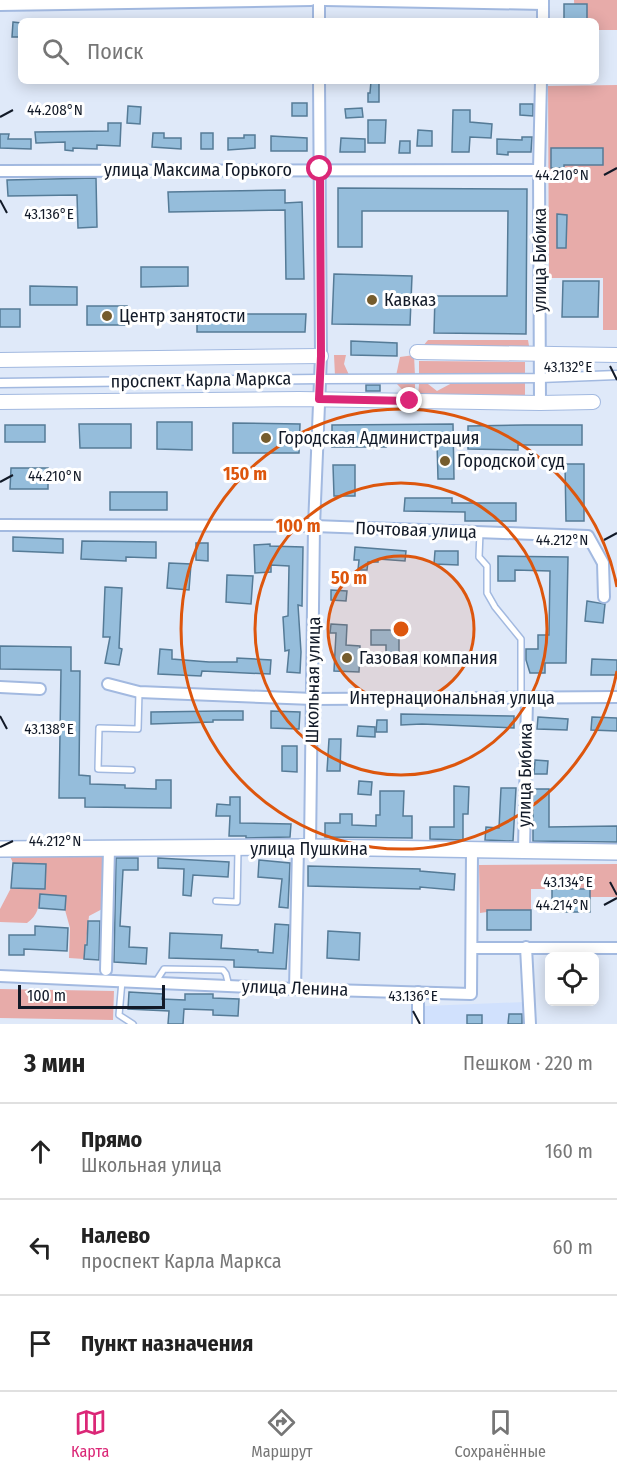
<!DOCTYPE html>
<html lang="ru">
<head>
<meta charset="utf-8">
<style>
	:root { --surface:#fff; --page:#f6f6f6; --text:#222; --muted:#767676; --line:#e0e0e0; --accent:#db2777 }
	body { margin:0; font-family:"Fira Sans Condensed",sans-serif; background:var(--page); color:var(--text) }
	.controls { position:absolute; right:18px; bottom:18px; display:grid; overflow:hidden; border-radius:9px; box-shadow:0 3px 15px #0003 }
	.controls button { width:54px; height:54px; display:grid; place-items:center; padding:0; border:0; border-bottom:2px solid var(--line); background:var(--surface); color:var(--text); font:30px sans-serif }
	.scale { position:absolute; left:18px; bottom:15px; width:147px; box-sizing:border-box; padding-left:6px; border:3px solid #121a28; border-top:0; font-size:16px; line-height:21px; white-space:nowrap; color:#121a28; -webkit-text-stroke:4px #fff; paint-order:stroke }
	.stop { position:absolute; width:18px; height:18px; margin:-14px; border:4px solid #db2777; border-radius:50%; background:#fff }
	.stop.end { background:#db2777; border-color:#fff; box-shadow:0 2px 6px #0008 }
	.list { margin:0; padding:0; list-style:none }
	h2 { display:flex; justify-content:space-between; align-items:center; height:78px; margin:0; padding:0 24px; font-size:26px }
	h2 small { font-size:20px; font-weight:400; color:var(--muted) }
	.list li { display:grid; grid-template-columns:39px 1fr auto; gap:18px; align-items:center; box-sizing:border-box; height:96px; padding:0 24px; border-top:2px solid var(--line) }
	.list b { display:block; font-size:22px; white-space:nowrap }
	.list p { margin:0; font-size:20px; white-space:nowrap; color:var(--muted) }
	.list em { font-size:20px; font-style:normal; color:var(--muted) }
	.icon { flex:none; width:33px; height:33px; fill:none; stroke:currentColor; stroke-width:2; stroke-linecap:round; stroke-linejoin:round }
	.map { position:relative; flex:none; width:617px; height:1024px; overflow:hidden }
	.search { position:absolute; background:var(--surface); box-shadow:0 3px 15px #0003; left:18px; right:18px; top:18px; height:66px; display:flex; align-items:center; gap:15px; box-sizing:border-box; padding:0 21px; border-radius:9px; color:var(--muted); font-size:22px }
	.sheet { height:366px; background:var(--surface) }
	nav { display:flex; justify-content:space-around; align-items:center; box-sizing:border-box; height:84px; border-top:2px solid var(--line); background:var(--surface); font-size:16px; color:var(--muted) }
	nav a { display:grid; justify-items:center; gap:3px }
	nav .on { color:var(--accent) }
	.map>svg:first-child { display:block }
	.built { fill:#d1e1fd }
	.green { fill:#e7aba9 }
	.building { fill:#95bddb; stroke:#557b97; stroke-width:1.5 }
	.lines { fill:none; stroke-linecap:round; stroke-linejoin:round }
	.service-casing { stroke:#a2b9e0; stroke-width:8 }
	.pedestrian-casing { stroke:#a2b9e0; stroke-width:11 }
	.minor-casing { stroke:#a2b9e0; stroke-width:14 }
	.tertiary-casing { stroke:#a2b9e0; stroke-width:16 }
	.secondary-casing { stroke:#a2b9e0; stroke-width:18 }
	.service { stroke:#fff; stroke-width:5 }
	.pedestrian { stroke:#fff; stroke-width:8 }
	.minor { stroke:#fff; stroke-width:10 }
	.tertiary { stroke:#fff; stroke-width:14 }
	.secondary { stroke:#fff; stroke-width:15 }
	.route { stroke:#db2777; stroke-width:8 }
	.ticks { fill:none; stroke:#121a28; stroke-width:2 }
	.ring { fill:none; stroke:#dd560d; stroke-width:3 }
	.poi-dot { fill:#755c2d; stroke:#fff; stroke-width:2 }
	.labels { text-anchor:middle; dominant-baseline:central; stroke-width:6; stroke-linejoin:round; paint-order:stroke }
	.street-label { font-size:18px; fill:#121a28; stroke:#fff }
	.poi-label { font-size:18px; fill:#121a28; stroke:#fff; text-anchor:start }
	.ticks-label { font-size:15px; text-anchor:middle; fill:#121a28; stroke:#fff; stroke-width:6; stroke-linejoin:round; paint-order:stroke }
	.centre { fill:#dd560d; stroke:#fff; stroke-width:3 }
	.ring-label { font-size:18px; text-anchor:middle; font-weight:bold; fill:#dd560d; stroke:#fff; stroke-width:6; stroke-linejoin:round; paint-order:stroke }
</style>
</head>
<body>
<div class="map">
<svg width="617" height="1024" viewBox="0 0 617 1024">
	<rect width="100%" height="100%" fill="#dfe9f9"/>
	<!-- built -->
	<polygon class="built" points="525,1002 526,1024 425,1024 425,1006"/>
	<!-- green -->
	<g class="green">
		<polygon points="574,0 617,0 617,30 596,30 596,21 575,21"/>
		<polygon points="617,85 617,330 603,330 603,278 549,278 548,86"/>
		<polygon points="428,340 528,340 530,352 423,346"/>
		<polygon points="334,355 346,355 344,364 349,375 335,376"/>
		<polygon points="414,355 415,376 396,376 400,357"/>
		<polygon points="419,361 525,362 525,375 419,375"/>
		<polygon points="415,383 415,400 412,400 397,384"/>
		<polygon points="452,383 525,383 525,398 418,398 419,384 428,384 437,391"/>
		<path d="M108,851L106,907L89,916L84,959L69,958L70,928L65,910L66,896L40,894C39,907 38,915 27,923L0,922V909L11,888L45,889L46,864L13,863L8,852Z"/>
		<polygon points="617,864 617,897 590,897 590,889 531,889 531,910 488,910 487,912 480,913 479,865"/>
		<polygon points="0,989 114,991 113,1020 0,1018"/>
	</g>
	<!-- building -->
	<g class="building">
		<rect x="564" y="4" width="23" height="17"/>
		<polygon points="13,22 21,23 21,37 12,37"/>
		<polygon points="371,81 379,81 379,102 368,102 368,93 370,93"/>
		<rect x="292" y="103" width="15" height="13"/>
		<polygon points="520,104 533,104 533,116 520,115"/>
		<polygon points="128,106 141,107 140,124 127,123"/>
		<polygon points="362,108 363,117 346,118 345,109"/>
		<polygon points="453,110 470,110 470,122 492,124 491,138 470,137 469,152 452,152"/>
		<polygon points="368,120 386,120 385,143 368,143"/>
		<polygon points="108,123 121,123 120,146 97,145 97,149 73,148 73,151 65,150 65,142 36,143 35,132 108,131"/>
		<polygon points="418,130 432,131 432,146 417,146"/>
		<polygon points="153,133 164,133 164,138 181,138 181,149 152,147"/>
		<rect x="201" y="133" width="12" height="16"/>
		<polygon points="0,134 9,134 8,139 31,139 31,149 0,148"/>
		<polygon points="244,135 255,135 255,148 228,150 228,138 244,138"/>
		<polygon points="271,136 307,138 307,151 271,151"/>
		<polygon points="522,137 532,137 531,152 508,152 508,155 497,154 497,139 522,140"/>
		<polygon points="341,138 365,139 365,152 340,152"/>
		<polygon points="400,141 410,141 410,153 399,153"/>
		<polygon points="551,148 603,148 603,165 564,165 564,168 551,168"/>
		<polygon points="96,178 97,227 78,228 77,195 8,196 7,180"/>
		<polygon points="338,188 527,189 526,334 434,333 435,296 507,296 508,211 362,211 362,247 338,247"/>
		<polygon points="285,190 285,203 302,202 304,279 286,279 285,210 169,212 168,192"/>
		<polygon points="557,214 567,215 566,248 557,248"/>
		<polygon points="141,267 188,267 188,286 141,287"/>
		<polygon points="334,274 412,276 410,325 332,324"/>
		<polygon points="563,281 599,281 598,317 562,317"/>
		<polygon points="30,286 77,287 77,305 30,305"/>
		<polygon points="87,306 127,306 126,325 87,325"/>
		<rect x="0" y="309" width="20" height="18"/>
		<polygon points="197,314 306,314 305,332 197,332"/>
		<polygon points="351,341 397,343 397,356 351,355"/>
		<rect x="366" y="385" width="14" height="6"/>
		<polygon points="157,422 192,422 192,450 157,449"/>
		<polygon points="233,423 300,424 299,453 233,453"/>
		<polygon points="79,424 131,424 131,448 80,448"/>
		<polygon points="453,424 454,479 438,479 437,442 386,443 386,447 332,447 332,425"/>
		<rect x="5" y="425" width="40" height="17"/>
		<polygon points="525,425 582,425 582,445 518,445 518,450 468,449 468,426"/>
		<polygon points="565,464 584,464 584,521 566,521"/>
		<polygon points="333,465 355,465 355,496 334,496"/>
		<polygon points="11,468 48,468 48,489 10,489"/>
		<rect x="110" y="492" width="57" height="18"/>
		<polygon points="405,498 452,498 452,503 516,503 516,521 465,521 465,512 404,511"/>
		<polygon points="13,537 63,539 63,553 13,551"/>
		<polygon points="82,541 156,542 156,558 126,557 126,561 81,559"/>
		<polygon points="196,543 208,543 208,561 196,560"/>
		<polygon points="270,544 270,546 303,547 302,606 298,605 301,652 300,673 287,672 289,650 285,651 283,617 288,616 289,566 271,565 271,572 255,573 254,545"/>
		<polygon points="355,547 406,551 405,561 378,559 378,562 368,562 367,570 358,570 359,560 354,560"/>
		<polygon points="435,551 458,551 458,565 434,564"/>
		<polygon points="498,556 568,557 566,663 545,663 545,673 530,673 526,660 526,649 538,649 538,635 549,635 550,571 515,570 515,581 498,581"/>
		<polygon points="169,563 191,564 189,590 167,588"/>
		<polygon points="227,575 253,576 251,604 226,602"/>
		<polygon points="105,587 122,588 119,648 122,649 119,665 105,663 110,637 103,637"/>
		<polygon points="331,590 347,591 346,601 331,600"/>
		<polygon points="587,601 605,604 603,623 585,621"/>
		<polygon points="331,624 347,625 346,645 360,646 359,672 334,671 336,633 330,633"/>
		<polygon points="371,630 399,630 399,653 386,653 386,645 371,645"/>
		<polygon points="0,646 71,647 71,671 80,671 79,775 90,776 90,784 125,785 125,788 156,789 156,780 171,780 171,808 85,807 85,798 59,798 61,670 0,669"/>
		<polygon points="160,649 172,650 172,659 209,662 237,662 237,658 271,660 270,674 202,671 201,676 158,674"/>
		<polygon points="592,659 617,660 617,675 591,675"/>
		<polygon points="222,711 243,711 243,720 213,720 213,722 151,724 151,712"/>
		<polygon points="271,711 300,712 299,729 271,728"/>
		<polygon points="401,714 514,716 514,728 422,724 401,725"/>
		<polygon points="538,717 568,719 567,730 537,729"/>
		<polygon points="592,717 617,718 617,731 591,730"/>
		<polygon points="377,720 387,720 387,732 376,732"/>
		<polygon points="358,726 375,727 375,737 357,736"/>
		<polygon points="329,739 341,739 340,771 327,771"/>
		<polygon points="282,746 297,746 297,772 282,771"/>
		<polygon points="535,760 548,761 547,774 534,774"/>
		<polygon points="359,781 372,782 371,795 358,794"/>
		<polygon points="454,786 469,787 468,814 463,814 463,840 430,839 430,827 454,827"/>
		<polygon points="501,788 516,788 513,841 485,840 486,827 499,828"/>
		<polygon points="533,789 549,789 549,827 617,826 617,842 533,841"/>
		<polygon points="380,791 404,791 403,816 412,816 412,838 325,837 325,823 340,823 340,814 352,814 352,825 376,826 376,815 380,815"/>
		<polygon points="230,797 240,797 240,823 291,824 290,837 246,838 246,836 229,836 230,816 216,816 217,804 230,805"/>
		<polygon points="116,858 138,858 138,870 123,870 120,926 130,927 129,947 147,948 146,964 114,962"/>
		<polygon points="158,858 229,862 228,877 193,875 191,896 183,895 184,869 158,868"/>
		<polygon points="259,860 290,863 288,908 279,907 282,879 258,877"/>
		<polygon points="13,863 46,864 45,889 11,888"/>
		<polygon points="308,866 420,869 420,871 455,874 454,890 420,887 420,889 308,886"/>
		<rect x="552" y="889" width="38" height="23"/>
		<polygon points="40,894 66,896 65,910 39,908"/>
		<rect x="487" y="910" width="44" height="20"/>
		<polygon points="88,921 100,921 99,960 84,959 85,945 87,945"/>
		<polygon points="275,924 289,925 286,969 234,967 234,960 169,958 170,933 222,935 221,948 258,950 258,952 273,953"/>
		<polygon points="35,926 68,928 67,951 24,949 24,955 9,955 9,935 35,935"/>
		<polygon points="328,931 360,933 359,960 327,958"/>
		<polygon points="129,992 163,994 162,999 185,1000 185,994 213,994 213,998 239,999 238,1016 213,1015 213,1010 184,1009 183,1024 168,1024 169,1011 128,1009"/>
		<polygon points="509,1014 522,1014 522,1024 508,1024"/>
		<rect x="467" y="1015" width="15" height="9"/>
	</g>
	<g class="lines">
		<!-- service casing -->
		<g class="service-casing">
			<g id="service">
				<polyline points="480,532 479,557 487,566 487,593 495,607 521,639 521,698"/>
				<polyline points="132,770 98,769 99,728 138,729 139,692"/>
				<polyline points="216,901 237,902 238,850"/>
				<polyline points="122,981 119,1015 133,1024"/>
				<polyline points="155,983 164,969 223,970 226,974 229,986"/>
			</g>
		</g>
		<!-- pedestrian casing -->
		<g class="pedestrian-casing">
			<polyline id="pedestrian" points="0,383 320,379 540,378 617,375"/>
		</g>
		<!-- minor casing -->
		<g class="minor-casing">
			<g id="minor">
				<polyline points="319,0 319,21"/>
				<polyline points="325,0 543,4"/>
				<polyline points="0,5 311,0"/>
				<polyline points="543,21 543,0"/>
				<polyline points="0,171 539,170"/>
				<polyline points="540,403 539,170 541,81"/>
				<polyline points="0,525 314,526 588,536 603,563 604,597"/>
				<polyline points="108,684 139,692 313,699 617,697"/>
				<polyline points="0,687 40,689"/>
				<polyline points="310,847 314,526 321,356 319,81"/>
				<polyline points="524,851 527,698"/>
				<polyline points="526,947 530,1024"/>
				<polyline points="472,948 617,948"/>
				<polyline points="106,970 109,849"/>
				<polyline points="0,976 295,989 471,994 472,851"/>
				<polyline points="295,989 298,848"/>
				<polyline points="418,992 418,1024"/>
			</g>
		</g>
		<!-- tertiary casing -->
		<g class="tertiary-casing">
			<g id="tertiary">
				<polyline points="417,352 617,355"/>
				<polyline points="0,360 321,356"/>
				<polyline points="0,402 299,399 540,403 593,402"/>
			</g>
		</g>
		<!-- secondary casing -->
		<g class="secondary-casing">
			<polyline id="secondary" points="0,849 310,847 617,852"/>
		</g>
		<!-- service -->
		<use href="#service" class="service"/>
		<!-- pedestrian -->
		<use href="#pedestrian" class="pedestrian"/>
		<!-- minor -->
		<use href="#minor" class="minor"/>
		<!-- tertiary -->
		<use href="#tertiary" class="tertiary"/>
		<!-- secondary -->
		<use href="#secondary" class="secondary"/>
	</g>
	<g class="lines">
		<!-- route -->
		<polyline class="route" points="320,169 321,356 319,399 410,401"/>
	</g>
	<!-- ticks -->
	<path class="ticks" d="M0,117L13,110M604,175L617,168M0,200L7,213M610,366L617,380M0,482L13,475M604,540L617,533M0,716L7,729M0,847L13,841M610,882L617,895M604,905L617,898M413,1011L420,1024"/>
	<!-- distance rings -->
	<circle cx="401" cy="629" r="73" fill="#dd560d" fill-opacity=".12"/>
	<g class="ring">
		<circle cx="401" cy="629" r="73"/>
		<circle cx="401" cy="629" r="146"/>
		<path d="M617 671A220 220 0 1 1 617 587"/>
	</g>
	<!-- markers -->
	<g class="poi-dot">
		<circle cx="372" cy="300" r="6"/>
		<circle cx="107" cy="316" r="6"/>
		<circle cx="266" cy="438" r="6"/>
		<circle cx="445" cy="461" r="6"/>
		<circle cx="347" cy="658" r="6"/>
	</g>
	<g class="labels">
		<!-- street labels -->
		<g class="street-label">
			<text x="198" y="170">улица Максима Горького</text>
			<text transform="translate(540 260) rotate(-90)">улица Бибика</text>
			<text transform="translate(201 380) rotate(-1)">проспект Карла Маркса</text>
			<text transform="translate(416 530) rotate(2)">Почтовая улица</text>
			<text transform="translate(313 680) rotate(-89)">Школьная улица</text>
			<text x="452" y="698">Интернациональная улица</text>
			<text transform="translate(525 775) rotate(-89)">улица Бибика</text>
			<text x="309" y="849">улица Пушкина</text>
			<text transform="translate(295 988) rotate(2)">улица Ленина</text>
		</g>
		<!-- poi labels -->
		<g class="poi-label">
			<text x="384" y="300">Кавказ</text>
			<text x="119" y="316">Центр занятости</text>
			<text x="278" y="438">Городская Администрация</text>
			<text x="457" y="461">Городской суд</text>
			<text x="359" y="658">Газовая компания</text>
		</g>
	</g>
	<g class="ticks-label">
		<text x="55" y="115">44.208°N</text>
		<text x="562" y="180">44.210°N</text>
		<text x="49" y="219">43.136°E</text>
		<text x="568" y="372">43.132°E</text>
		<text x="55" y="481">44.210°N</text>
		<text x="562" y="545">44.212°N</text>
		<text x="49" y="734">43.138°E</text>
		<text x="55" y="846">44.212°N</text>
		<text x="568" y="887">43.134°E</text>
		<text x="562" y="910">44.214°N</text>
		<text x="413" y="1001">43.136°E</text>
	</g>
	<circle cx="401" cy="629" r="9" class="centre"/>
	<g class="ring-label">
		<text x="245" y="480">150 m</text>
		<text x="298" y="532">100 m</text>
		<text x="349" y="584">50 m</text>
	</g>
</svg>
<div class="controls">
<button><svg class="icon" aria-label="locate" viewBox="0 0 24 24"><circle cx="12" cy="12" r="6"/><path d="M12 2v4M12 18v4M2 12h4M18 12h4"/></svg></button>
</div>
<div class="scale">100 m</div>
<div class="stop" style="left:320px;top:169px"></div>
<div class="stop end" style="left:410px;top:401px"></div>
<div class="search"><svg class="icon" aria-label="search" viewBox="0 0 24 24"><circle cx="10" cy="10" r="6"/><path d="M15 15l6 6"/></svg>Поиск</div>
</div>
<section class="sheet">
<h2>3 мин<small>Пешком · 220 m</small></h2>
<ul class="list">
<li><svg class="icon" aria-label="ahead" viewBox="0 0 24 24"><path d="M12 20V5M6 11l6-6 6 6"/></svg><div><b>Прямо</b><p>Школьная улица</p></div><em>160 m</em></li>
<li><svg class="icon" aria-label="left" viewBox="0 0 24 24"><path d="M17 20v-9H6M10 6l-5 5 5 5"/></svg><div><b>Налево</b><p>проспект Карла Маркса</p></div><em>60 m</em></li>
<li><svg class="icon" aria-label="arrive" viewBox="0 0 24 24"><path d="M6 21V4h12l-3 4 3 4H6"/></svg><div><b>Пункт назначения</b></div></li>
</ul>
</section>
<nav>
<a class="on"><svg class="icon" aria-label="map" viewBox="0 0 24 24"><path d="M3 6l6-2 6 2 6-2v14l-6 2-6-2-6 2zM9 4v14M15 6v14"/></svg>Карта</a>
<a><svg class="icon" aria-label="directions" viewBox="0 0 24 24"><path d="M12 3l9 9-9 9-9-9zM9 14v-3h6M13 9l2 2-2 2"/></svg>Маршрут</a>
<a><svg class="icon" aria-label="saved" viewBox="0 0 24 24"><path d="M7 4h10v16l-5-4-5 4z"/></svg>Сохранённые</a>
</nav>
</body>
</html>
